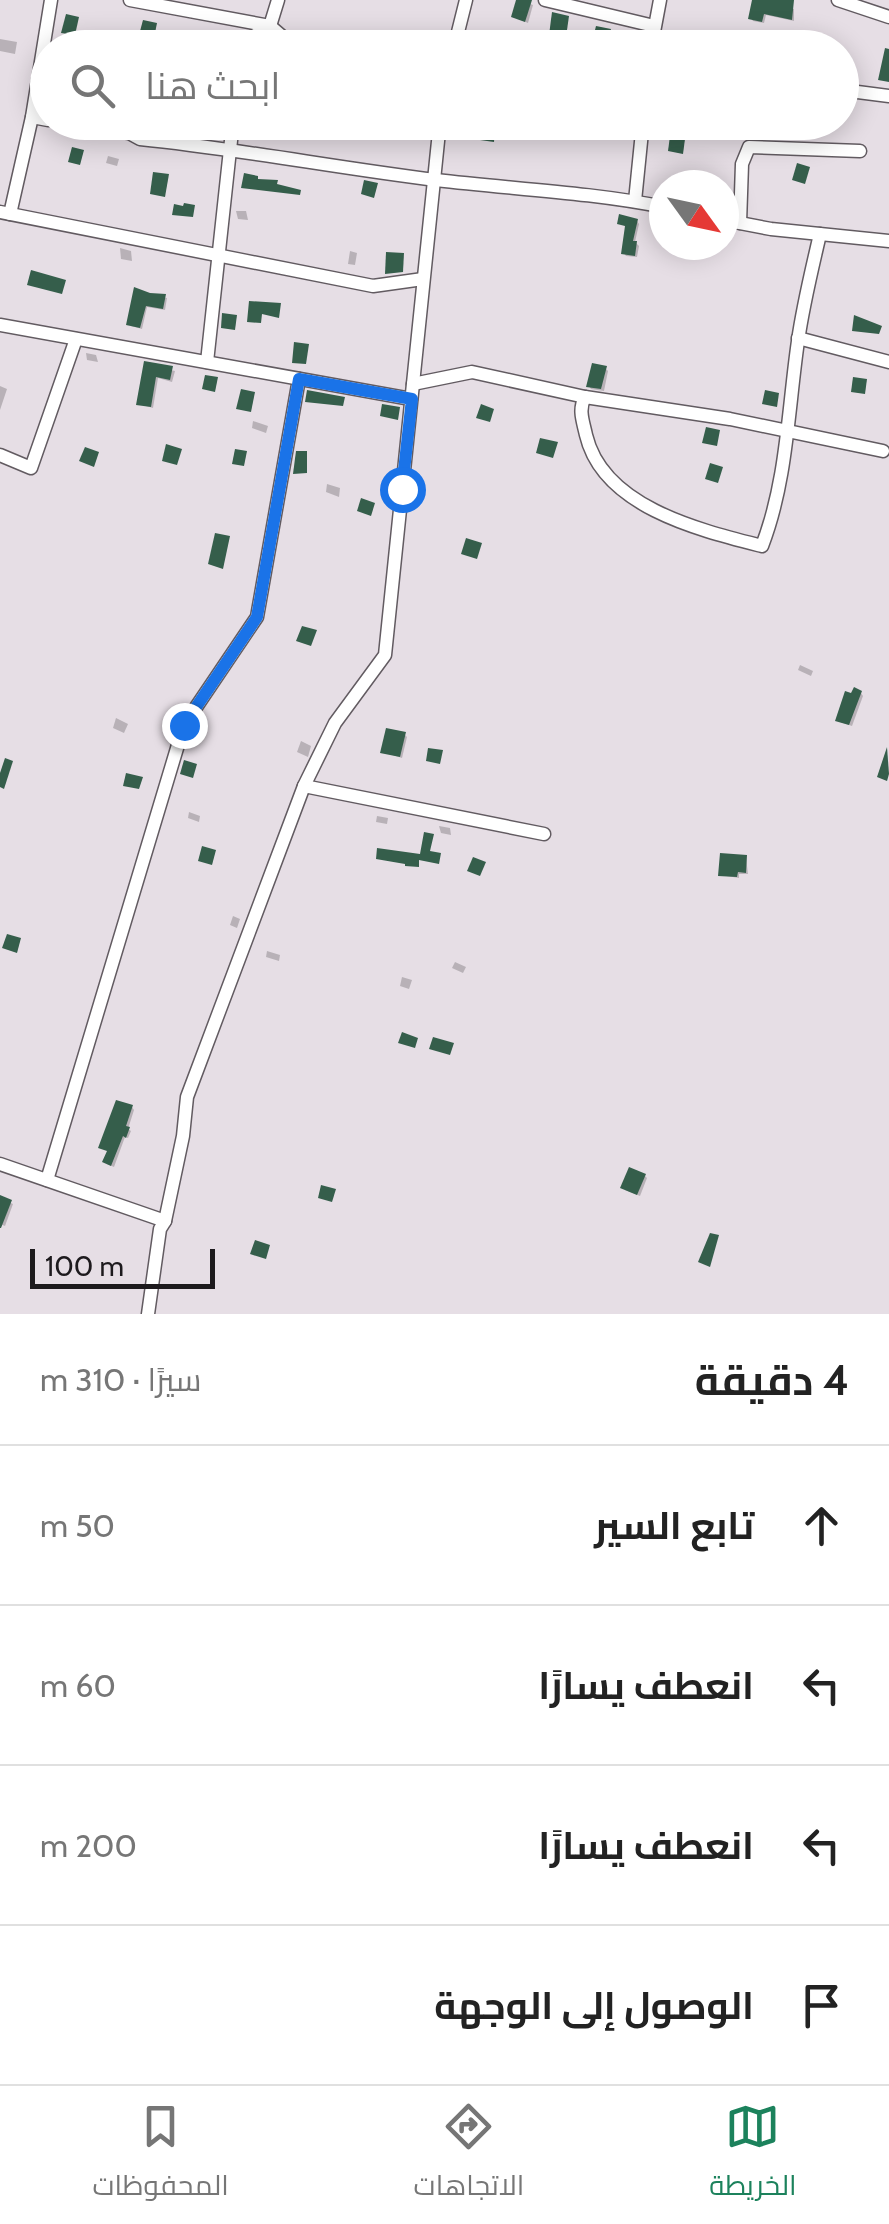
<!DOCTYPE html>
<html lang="ar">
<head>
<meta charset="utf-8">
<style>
	:root { --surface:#fff; --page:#f2f2f2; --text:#222; --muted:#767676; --line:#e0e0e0; --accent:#1c825c }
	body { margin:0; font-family:Cabin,Cairo,sans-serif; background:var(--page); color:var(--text); direction:rtl }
	.compass { position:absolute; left:649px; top:170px; width:90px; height:90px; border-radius:50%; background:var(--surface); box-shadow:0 5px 25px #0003; rotate:123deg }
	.scale { position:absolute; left:30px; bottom:25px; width:185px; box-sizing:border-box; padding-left:10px; border:5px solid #1d1a1d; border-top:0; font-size:28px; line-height:35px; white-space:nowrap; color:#1d1a1d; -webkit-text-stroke:8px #e6dee5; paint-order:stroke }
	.stop { position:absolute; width:30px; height:30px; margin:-22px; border:8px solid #1a73e8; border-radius:50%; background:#fff }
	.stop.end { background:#1a73e8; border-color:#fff; box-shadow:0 2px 10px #0008 }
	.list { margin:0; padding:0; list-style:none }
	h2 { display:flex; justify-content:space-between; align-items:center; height:130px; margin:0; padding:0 40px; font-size:42px }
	h2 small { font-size:32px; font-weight:400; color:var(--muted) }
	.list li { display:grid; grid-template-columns:65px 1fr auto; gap:30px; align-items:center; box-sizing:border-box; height:160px; padding:0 40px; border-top:2px solid var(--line) }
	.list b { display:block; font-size:38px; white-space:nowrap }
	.list em { font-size:32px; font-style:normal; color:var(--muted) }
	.icon { flex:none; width:55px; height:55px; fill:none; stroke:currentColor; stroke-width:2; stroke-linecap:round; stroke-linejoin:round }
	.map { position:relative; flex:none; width:889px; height:1314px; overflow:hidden; direction:ltr }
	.search { position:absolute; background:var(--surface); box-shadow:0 5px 25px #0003; left:30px; right:30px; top:30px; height:110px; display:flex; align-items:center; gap:25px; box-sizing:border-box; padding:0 35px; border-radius:55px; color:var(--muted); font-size:38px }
	.sheet { height:770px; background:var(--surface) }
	nav { display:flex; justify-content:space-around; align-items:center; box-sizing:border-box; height:140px; border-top:2px solid var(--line); background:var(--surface); font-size:28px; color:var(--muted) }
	nav a { display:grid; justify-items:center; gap:5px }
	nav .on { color:var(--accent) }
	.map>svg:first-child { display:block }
	.shadow { fill:#0003 }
	.building { fill:#355e4b }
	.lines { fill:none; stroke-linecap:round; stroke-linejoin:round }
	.minor-casing { stroke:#625b61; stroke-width:15 }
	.minor { stroke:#fff; stroke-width:12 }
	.route { stroke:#1a73e8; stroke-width:12 }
</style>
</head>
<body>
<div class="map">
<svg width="889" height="1314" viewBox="0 0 889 1314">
	<rect width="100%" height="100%" fill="#e6dee5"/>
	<!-- shadow -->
	<g class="shadow">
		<polygon points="519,0 533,5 528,23 514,17"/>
		<polygon points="754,3 794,9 794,21 766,15 764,23 753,21 751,18"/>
		<polygon points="0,39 17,42 15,54 0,51"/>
		<polygon points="815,122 829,122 829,129 818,130"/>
		<polygon points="108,156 119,159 117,166 106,163"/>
		<polygon points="236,211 246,211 248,220 238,219"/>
		<polygon points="637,221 639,224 635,242 639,246 637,257 626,256 624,253 628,227 619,223"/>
		<polygon points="120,248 131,251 132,261 121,259"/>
		<polygon points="350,251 357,253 355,265 348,264"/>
		<polygon points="136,291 167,298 165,310 147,307 142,329 131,326"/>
		<polygon points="86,353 96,355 98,362 87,360"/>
		<polygon points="146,364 175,371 172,382 158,378 153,408 139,404"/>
		<polygon points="605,368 608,371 604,391 591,389 589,386"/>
		<polygon points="0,386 7,389 0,410"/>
		<polygon points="253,421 268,426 266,433 252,428"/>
		<polygon points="327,484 340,488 339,497 326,492"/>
		<polygon points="800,665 813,671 811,676 798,670"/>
		<polygon points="861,693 863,696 852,726 840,722"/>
		<polygon points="116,718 128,724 124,733 113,728"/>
		<polygon points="405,735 407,737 402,758 383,752"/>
		<polygon points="301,741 311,746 308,757 297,752"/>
		<polygon points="189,812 200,816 199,822 188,818"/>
		<polygon points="377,816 388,818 387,824 376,822"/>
		<polygon points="439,826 450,828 451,835 441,833"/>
		<polygon points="746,858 748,874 739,874 739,878 720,875"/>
		<polygon points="233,916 240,919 237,928 230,925"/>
		<polygon points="267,951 280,955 279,961 266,957"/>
		<polygon points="455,962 466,967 463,973 452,968"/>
		<polygon points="402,977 412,980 409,989 400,986"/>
		<polygon points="132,1107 134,1110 128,1129 131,1131 128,1138 125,1137 114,1167 107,1164"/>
		<polygon points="645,1176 647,1178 640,1196 625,1190"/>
		<polygon points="0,1198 13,1204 5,1226 0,1224"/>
	</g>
	<!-- building -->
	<g class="building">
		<polygon points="516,0 532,0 525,22 511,17"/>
		<polygon points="752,0 794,0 792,20 764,14 762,22 748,19"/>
		<polygon points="552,12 569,16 566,37 549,35"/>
		<polygon points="66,14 79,17 75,35 61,33"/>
		<polygon points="143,20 157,23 154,38 139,35"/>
		<polygon points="596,26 611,29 607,45 592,42"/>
		<polygon points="744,36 772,46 772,48 740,48"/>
		<polygon points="885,48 889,49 889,82 878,80"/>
		<polygon points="482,126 495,128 494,142 480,140"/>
		<polygon points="670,136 685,139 683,154 668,151"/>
		<polygon points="72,147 84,150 80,165 68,162"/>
		<polygon points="797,163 810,167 805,184 792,180"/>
		<polygon points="153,172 169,174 165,197 150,194"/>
		<polygon points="244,173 258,176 258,179 278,180 277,184 301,190 300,195 241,188"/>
		<polygon points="364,180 378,183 374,198 361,194"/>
		<polygon points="184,203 195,205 193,217 172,215 174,204 183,206"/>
		<polygon points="619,214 638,219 633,241 637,241 635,256 621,254 625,226 617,224"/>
		<polygon points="386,252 404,253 403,272 385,274"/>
		<polygon points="31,270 66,280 62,294 27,285"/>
		<polygon points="134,287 150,293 166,294 163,309 146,306 140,328 126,325"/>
		<polygon points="249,301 281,303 279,318 262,314 261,323 247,322"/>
		<polygon points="222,313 237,315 235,330 221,328"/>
		<polygon points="854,315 882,326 879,334 852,331"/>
		<polygon points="294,342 309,344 306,364 292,363"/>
		<polygon points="144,361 173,366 170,380 156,377 151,407 136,405"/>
		<polygon points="592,363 607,366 601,389 586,387"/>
		<polygon points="205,375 218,377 215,392 202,389"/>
		<polygon points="853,377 867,379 865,394 851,392"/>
		<polygon points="241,389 255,392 251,412 236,409"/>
		<polygon points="307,390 345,397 343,406 305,402"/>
		<polygon points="765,390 779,393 777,407 762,404"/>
		<polygon points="382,404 400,407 398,420 380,416"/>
		<polygon points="481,404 494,409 490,422 476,418"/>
		<polygon points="706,427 720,430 717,446 702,443"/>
		<polygon points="540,438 558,442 553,458 536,453"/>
		<polygon points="166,444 182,449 177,465 162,461"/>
		<polygon points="85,447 99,452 94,467 79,461"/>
		<polygon points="235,449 247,451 244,466 232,464"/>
		<polygon points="296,451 307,451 307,473 293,474"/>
		<polygon points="710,463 723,467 718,483 705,479"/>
		<polygon points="361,498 375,503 371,516 357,511"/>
		<polygon points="215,533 230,536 223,569 208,564"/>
		<polygon points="466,538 482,543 477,559 461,554"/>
		<polygon points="302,626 317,630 311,646 296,641"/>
		<polygon points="854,687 862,691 849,725 835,721 845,691 851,693"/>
		<polygon points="386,728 406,732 400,757 380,753"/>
		<polygon points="887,747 889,774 887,781 877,777"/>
		<polygon points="428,748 443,750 440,764 426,761"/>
		<polygon points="5,758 13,761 4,789 0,787 0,773"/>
		<polygon points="184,760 197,764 193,778 180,774"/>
		<polygon points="126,773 143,777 139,789 123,786"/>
		<polygon points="424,832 434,834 430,851 441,853 439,864 419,860 419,867 405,866 405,864 376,859 377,848 420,854"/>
		<polygon points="202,846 216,850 212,865 198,861"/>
		<polygon points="720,853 747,855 746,873 738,872 737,877 718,876"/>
		<polygon points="473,857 486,862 480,876 467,871"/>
		<polygon points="7,934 21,938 17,953 2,948"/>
		<polygon points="402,1032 418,1038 415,1048 398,1043"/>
		<polygon points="433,1037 454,1043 450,1055 429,1049"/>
		<polygon points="116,1100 133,1105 126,1126 130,1127 126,1138 123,1136 111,1166 102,1162 107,1151 98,1148"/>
		<polygon points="629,1167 646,1174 637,1195 620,1188"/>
		<polygon points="321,1185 336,1189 332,1202 318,1198"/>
		<polygon points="0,1195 12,1200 1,1228 0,1228"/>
		<polygon points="710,1233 719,1235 710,1267 698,1262"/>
		<polygon points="255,1240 270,1245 266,1259 250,1254"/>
	</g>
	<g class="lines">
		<!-- minor casing -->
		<g class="minor-casing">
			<g id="minor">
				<polyline points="130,0 270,26 291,44 310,48"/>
				<polyline points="545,0 654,26"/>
				<polyline points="838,0 889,17"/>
				<polyline points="246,48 247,40 270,26 278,0"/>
				<polyline points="454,48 466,0"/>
				<polyline points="651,48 660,0"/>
				<polyline points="842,90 889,96"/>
				<polyline points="32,117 48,120"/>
				<path d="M64,122L129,133L140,139C240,149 337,168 436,180C512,189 589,192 664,207"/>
				<polyline points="635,201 643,122"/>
				<polyline points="0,212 373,286 423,279"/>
				<polyline points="10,214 32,117 51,0"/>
				<polyline points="724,220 771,229 889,241"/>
				<polyline points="740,223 742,164 749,147 860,151"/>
				<polyline points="0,325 411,399"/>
				<polyline points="798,338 889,362"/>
				<polyline points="207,362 233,122"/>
				<polyline points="413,384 472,372 585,397 730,419 883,451"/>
				<path d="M585,397C578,410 583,421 586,435C603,507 699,530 762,546C787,481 788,410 798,341C803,305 812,269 820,234"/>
				<polyline points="0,455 31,468 76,339"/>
				<polyline points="304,786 544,834"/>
				<polyline points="0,1164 165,1221"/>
				<polyline points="47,1180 184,725 257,617 299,379"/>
				<polyline points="148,1314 160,1229 165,1221 183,1136 187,1097 304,786 335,723 385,655 440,122"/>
			</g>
		</g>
		<!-- minor -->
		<use href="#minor" class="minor"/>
	</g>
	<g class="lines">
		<!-- route -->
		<polyline class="route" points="184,725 257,617 299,379 412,399 402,489"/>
	</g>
</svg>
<svg class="compass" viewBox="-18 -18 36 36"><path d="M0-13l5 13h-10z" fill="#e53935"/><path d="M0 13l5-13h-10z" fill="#767676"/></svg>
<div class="scale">100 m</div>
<div class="stop" style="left:402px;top:489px"></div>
<div class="stop end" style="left:184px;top:725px"></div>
<div class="search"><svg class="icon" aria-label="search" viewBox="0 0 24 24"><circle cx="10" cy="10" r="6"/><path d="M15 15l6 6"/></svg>ابحث هنا</div>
</div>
<section class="sheet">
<h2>4 دقيقة<small>سيرًا · 310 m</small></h2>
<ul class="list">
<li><svg class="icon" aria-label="ahead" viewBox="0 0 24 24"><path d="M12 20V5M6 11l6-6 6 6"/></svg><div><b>تابع السير</b></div><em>50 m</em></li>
<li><svg class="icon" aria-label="left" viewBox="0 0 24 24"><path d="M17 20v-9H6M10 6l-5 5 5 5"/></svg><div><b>انعطف يسارًا</b></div><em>60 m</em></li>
<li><svg class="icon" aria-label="left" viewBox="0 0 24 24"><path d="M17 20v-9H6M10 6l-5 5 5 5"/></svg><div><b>انعطف يسارًا</b></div><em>200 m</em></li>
<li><svg class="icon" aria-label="arrive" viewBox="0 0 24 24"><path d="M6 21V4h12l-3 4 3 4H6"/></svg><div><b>الوصول إلى الوجهة</b></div></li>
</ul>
</section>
<nav>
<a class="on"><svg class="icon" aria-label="map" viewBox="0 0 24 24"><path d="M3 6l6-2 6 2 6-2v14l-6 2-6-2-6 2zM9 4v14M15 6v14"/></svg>الخريطة</a>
<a><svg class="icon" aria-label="directions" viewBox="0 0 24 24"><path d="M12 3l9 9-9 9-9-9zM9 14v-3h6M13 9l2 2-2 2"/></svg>الاتجاهات</a>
<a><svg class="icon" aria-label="saved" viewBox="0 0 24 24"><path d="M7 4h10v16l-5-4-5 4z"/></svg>المحفوظات</a>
</nav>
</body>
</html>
